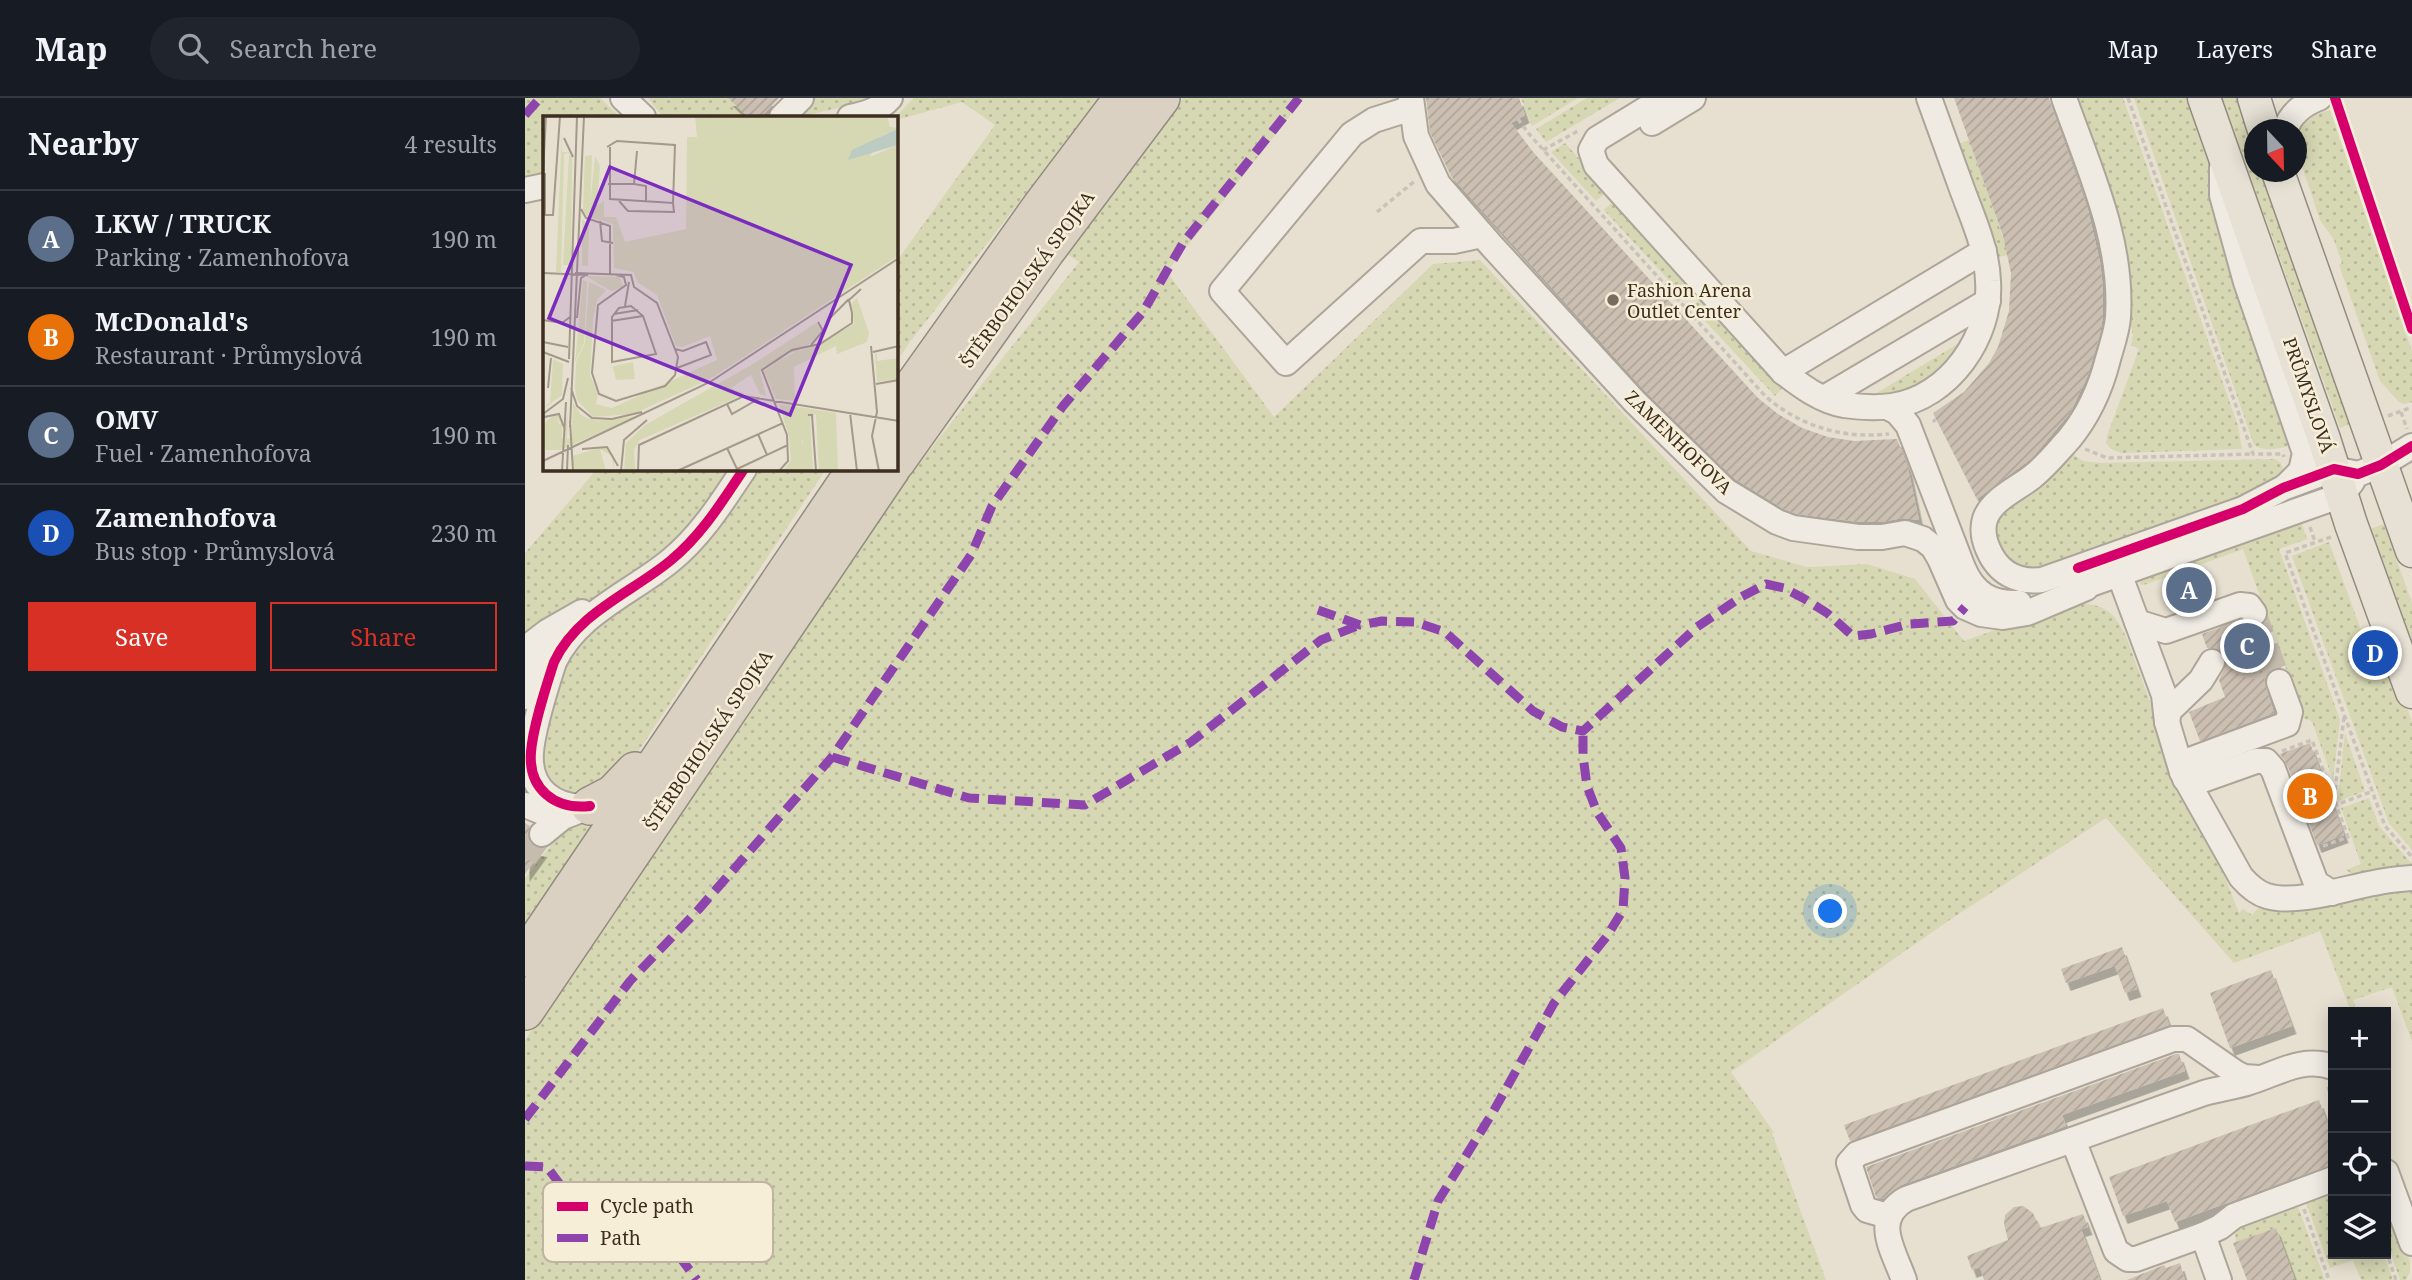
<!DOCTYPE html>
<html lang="en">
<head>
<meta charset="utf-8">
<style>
	:root { --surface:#171b24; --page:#20242c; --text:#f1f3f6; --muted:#9ea1a6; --line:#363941; --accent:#d93025 }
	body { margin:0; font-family:"Noto Serif",serif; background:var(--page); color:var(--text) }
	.controls { position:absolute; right:21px; bottom:21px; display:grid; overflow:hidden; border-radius:0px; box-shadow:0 4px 18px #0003 }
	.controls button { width:63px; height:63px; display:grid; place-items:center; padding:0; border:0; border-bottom:2px solid var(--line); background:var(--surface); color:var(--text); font:35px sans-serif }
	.compass { position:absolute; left:1719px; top:21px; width:63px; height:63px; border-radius:50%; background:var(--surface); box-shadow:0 4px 18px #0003; rotate:158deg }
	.you { position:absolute; left:1306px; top:814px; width:24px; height:24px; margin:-18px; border:5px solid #fff; border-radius:50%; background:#1a73e8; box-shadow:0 0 0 10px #1a73e833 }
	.badge { display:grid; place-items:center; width:46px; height:46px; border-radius:50%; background:var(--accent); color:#fff; font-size:23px; font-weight:700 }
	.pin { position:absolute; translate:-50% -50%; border:4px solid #fff; box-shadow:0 2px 7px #0006 }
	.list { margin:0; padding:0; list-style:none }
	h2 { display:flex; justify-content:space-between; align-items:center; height:91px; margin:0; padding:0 28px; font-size:30px }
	h2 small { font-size:23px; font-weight:400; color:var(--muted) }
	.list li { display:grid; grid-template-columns:46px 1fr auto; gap:21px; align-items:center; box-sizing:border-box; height:98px; padding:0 28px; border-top:2px solid var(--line) }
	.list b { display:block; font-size:26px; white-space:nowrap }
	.list p { margin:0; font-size:23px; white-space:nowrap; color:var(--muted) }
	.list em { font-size:23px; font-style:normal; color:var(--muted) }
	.actions { display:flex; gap:14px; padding:21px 28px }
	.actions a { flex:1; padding:16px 0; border:2px solid var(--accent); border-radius:0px; text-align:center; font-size:24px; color:var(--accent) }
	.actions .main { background:var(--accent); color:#fff }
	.icon { flex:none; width:38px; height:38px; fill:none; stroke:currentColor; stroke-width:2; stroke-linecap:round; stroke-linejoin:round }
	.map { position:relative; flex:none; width:1887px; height:1182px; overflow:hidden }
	header { display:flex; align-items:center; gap:42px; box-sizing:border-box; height:98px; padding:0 35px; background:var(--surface); border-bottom:2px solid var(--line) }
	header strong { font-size:33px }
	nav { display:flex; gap:38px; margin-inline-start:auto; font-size:24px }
	.search { width:490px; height:63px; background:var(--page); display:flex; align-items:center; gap:18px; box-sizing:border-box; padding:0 24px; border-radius:38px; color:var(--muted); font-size:26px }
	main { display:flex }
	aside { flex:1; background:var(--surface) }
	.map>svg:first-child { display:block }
	.grass { fill:url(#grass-dots) }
	.building { fill:url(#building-hatch); filter:url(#shadow) }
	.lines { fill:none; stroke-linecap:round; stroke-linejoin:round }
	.minor-tunnel { stroke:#c5bcae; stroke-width:24; stroke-dasharray:24 12; stroke-linecap:butt }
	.minor-casing { stroke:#ada599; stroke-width:28 }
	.major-casing { stroke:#928b80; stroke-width:35 }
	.highway-casing { stroke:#928b80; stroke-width:40 }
	.path { stroke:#c8c2b9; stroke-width:3.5; stroke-dasharray:5 3.5; stroke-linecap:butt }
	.minor { stroke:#efebe3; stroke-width:24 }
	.major { stroke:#e6e1d4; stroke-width:32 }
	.highway { stroke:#dad1c2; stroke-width:37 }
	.quiet { stroke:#8e44ad; stroke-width:9; stroke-dasharray:18 9; stroke-linecap:butt }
	.cycleway-casing { stroke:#f7eed8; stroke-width:15 }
	.cycleway { stroke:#d6006c; stroke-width:10 }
	.poi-dot { fill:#786c5e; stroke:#f7eed8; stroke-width:2.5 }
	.labels { text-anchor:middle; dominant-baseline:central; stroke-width:5; stroke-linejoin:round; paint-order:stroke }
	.street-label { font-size:18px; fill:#3d2e20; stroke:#f7eed8 }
	.poi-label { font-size:18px; fill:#3d2e20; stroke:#f7eed8; text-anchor:start }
	.inset-road { fill:none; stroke:#a3998a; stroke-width:2 }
	.view { fill:#7b2cbf; fill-opacity:0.15; stroke:#7b2cbf; stroke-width:3.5 }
	.inset-edge { fill:none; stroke:#3d2e20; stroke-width:3.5 }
	.key { fill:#f7eed8; stroke:#bfb4a1; stroke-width:2 }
	.key-label { font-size:19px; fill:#3d2e20 }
</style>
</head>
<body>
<header>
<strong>Map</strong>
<div class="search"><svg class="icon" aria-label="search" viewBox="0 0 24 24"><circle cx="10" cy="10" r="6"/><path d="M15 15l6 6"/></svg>Search here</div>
<nav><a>Map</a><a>Layers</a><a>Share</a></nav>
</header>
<main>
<aside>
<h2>Nearby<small>4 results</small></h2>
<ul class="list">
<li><span class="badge" style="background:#5c6f8a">A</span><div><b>LKW / TRUCK</b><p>Parking · Zamenhofova</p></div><em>190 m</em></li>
<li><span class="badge" style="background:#e8710a">B</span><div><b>McDonald's</b><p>Restaurant · Průmyslová</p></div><em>190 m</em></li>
<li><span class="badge" style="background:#5c6f8a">C</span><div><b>OMV</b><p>Fuel · Zamenhofova</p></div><em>190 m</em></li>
<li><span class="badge" style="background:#1a4fb4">D</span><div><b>Zamenhofova</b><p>Bus stop · Průmyslová</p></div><em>230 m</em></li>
</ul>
<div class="actions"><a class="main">Save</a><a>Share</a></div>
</aside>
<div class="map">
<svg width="1887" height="1182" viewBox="0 0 1887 1182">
	<defs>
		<pattern id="grass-dots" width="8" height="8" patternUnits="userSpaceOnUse" patternTransform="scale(1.75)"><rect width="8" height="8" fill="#d6d7b3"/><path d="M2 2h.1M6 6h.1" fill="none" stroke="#b9b99a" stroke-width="1.8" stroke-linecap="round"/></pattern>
		<pattern id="building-hatch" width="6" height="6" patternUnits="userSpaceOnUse" patternTransform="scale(1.75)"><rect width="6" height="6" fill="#cbbfb2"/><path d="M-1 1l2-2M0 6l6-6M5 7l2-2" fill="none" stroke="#afa499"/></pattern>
		<filter id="shadow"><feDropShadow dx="4.5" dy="8" stdDeviation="0" flood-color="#0004"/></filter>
	</defs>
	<rect width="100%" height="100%" fill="#e7e0d1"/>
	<!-- grass -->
	<g class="grass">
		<polygon points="0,0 75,0 95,19 19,19 19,78 0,82"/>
		<polygon points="123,0 203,0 223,19 138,19"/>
		<polygon points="288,0 349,0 335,5 274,19 272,17"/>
		<polygon points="389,0 576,0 384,245 371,265 371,164 470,27 437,4 371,22 370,19"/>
		<path d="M658,0H779L642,174L749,319L908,166L955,162L1226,453L1282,469L1342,466L1390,481L1439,543L1544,506C1577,504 1589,511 1602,541L1644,656L1650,682L1699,777L1714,815L1718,811L1727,817L1736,807L1887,791V944L1867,889L1828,902L1832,914H1826L1795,833L1709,865L1581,720L1429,819L1206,974L1249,1034L1247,1035L1301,1182H0V942L384,378L554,164L539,154Z"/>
		<polygon points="996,0 1053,0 1007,28"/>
		<polygon points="1062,0 1095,0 1021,44 1011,31"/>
		<polygon points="1550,0 1598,0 1713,328 1717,351 1596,355 1586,351 1581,345 1582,338 1614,251 1606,247 1608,237"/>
		<path d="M1609,0H1666L1712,174L1772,345C1759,350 1741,355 1729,347Z"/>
		<polygon points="1690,0 1718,0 1729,33 1730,74 1743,74 1830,324 1815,330 1741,121 1710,60"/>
		<polygon points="1805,12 1887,253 1887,304 1880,306 1874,304 1855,283 1814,167 1817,165 1809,142 1795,122 1772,53 1772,30 1783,19"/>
		<polygon points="1444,42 1484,157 1468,160 1430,47"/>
		<polygon points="1040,45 1083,93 1071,103 1026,54"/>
		<polygon points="1091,101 1172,190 1160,200 1079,112"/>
		<polygon points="1179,198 1260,287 1250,298 1167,209"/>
		<polygon points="1444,239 1428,263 1390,293 1349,301 1350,296"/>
		<polygon points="1541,352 1558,363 1575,365 1750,361 1756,365 1761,380 1747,387 1520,473 1491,470 1471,446 1471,423 1475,415"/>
		<path d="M72,371H209C180,410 152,449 111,476C75,500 35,516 0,542V455Z"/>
		<polygon points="231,371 301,371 96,679 49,699 29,689 16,671 20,625 33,576 54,540 192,430"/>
		<polygon points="1776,423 1782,441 1754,451 1815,622 1808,682 1788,626 1785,622 1779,621 1718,451 1622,486 1616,487 1614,483 1616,481"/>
		<polygon points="1859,426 1887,505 1887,563 1839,433"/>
		<polygon points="1804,444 1840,543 1835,545 1843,567 1855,563 1877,596 1887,624 1887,752 1864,725 1767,458"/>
		<polygon points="1820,635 1840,693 1814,703 1813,700"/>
		<polygon points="1844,700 1854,728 1887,766 1887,769 1832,779 1821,772 1836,766 1816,710"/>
		<polygon points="65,721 72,724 0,831 0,780 35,736 45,729"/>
		<polygon points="1808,1087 1808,1156 1859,1156 1868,1182 1836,1182 1828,1162 1805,1170 1781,1105 1784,1096"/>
		<polygon points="1861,1099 1885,1163 1885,1174 1881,1182 1875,1182 1861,1141"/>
		<polygon points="1762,1104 1773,1109 1800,1182 1770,1182 1751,1130 1711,1144 1710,1135 1713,1127"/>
	</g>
	<!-- building -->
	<g class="building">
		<polygon points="203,0 254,0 236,19 223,19"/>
		<polygon points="901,0 994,0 1000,17 986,25 1009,55 1233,300 1253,316 1277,330 1303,339 1329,343 1372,341 1383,370 1394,422 1378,420 1356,424 1334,424 1272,416 1259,411 1210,381 1121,294 926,78 905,34"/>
		<polygon points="1429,0 1524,0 1563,112 1575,164 1578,191 1578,218 1575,236 1563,277 1545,315 1507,360 1452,401 1408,315 1439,294 1464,265 1473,249 1484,213 1486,175 1478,138"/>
		<polygon points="1716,522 1722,528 1730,530 1739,526 1754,569 1743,574 1739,582 1749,615 1675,643 1664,614 1700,599 1694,582 1702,564 1695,552 1682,550 1677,536"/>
		<polygon points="1785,645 1819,737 1792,747 1762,666 1755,656"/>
		<polygon points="0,725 5,728 2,738 5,745 11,750 18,751 0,776"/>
		<polygon points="1597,849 1612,891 1600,895 1590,868 1541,885 1536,871"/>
		<polygon points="1746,872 1767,928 1705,950 1685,895"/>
		<polygon points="1638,910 1644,927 1325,1043 1319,1027"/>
		<polygon points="1651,956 1654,956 1660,973 1537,1017 1541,1028 1376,1087 1358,1101 1351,1099 1341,1069"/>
		<polygon points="1794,1002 1808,1041 1808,1066 1650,1124 1642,1103 1598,1118 1584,1079"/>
		<polygon points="1498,1108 1508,1115 1515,1130 1558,1116 1563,1129 1556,1131 1575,1182 1459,1182 1455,1169 1447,1172 1442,1158 1483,1142 1479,1126 1480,1117 1489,1109"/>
		<polygon points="1751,1130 1770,1182 1722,1182 1708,1145"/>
		<polygon points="1655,1165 1660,1182 1602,1182 1639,1167 1641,1170"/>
	</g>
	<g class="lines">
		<!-- minor-tunnel -->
		<g class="minor-tunnel">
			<polyline points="1729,515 1753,580"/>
			<polyline points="1705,523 1721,567 1728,569 1741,566 1750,573"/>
			<polyline points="0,759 17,736"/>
		</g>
		<!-- minor casing -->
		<g class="minor-casing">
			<g id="minor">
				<polyline points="98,0 118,19"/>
				<polyline points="886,0 891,38 913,86 966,147 1110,304 1201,393 1252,424 1268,430 1333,439 1357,439 1380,435 1398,441 1408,449 1415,461 1433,502 1440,509 1456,516 1478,519 1502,515 1561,490"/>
				<path d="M1139,0L1072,41L1066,52L1071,67L1258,274C1276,288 1296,303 1319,307C1333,309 1353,310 1367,308C1424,300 1467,238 1463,183C1462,151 1448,121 1437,91C1426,61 1415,30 1404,0"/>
				<path d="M1539,0C1564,71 1598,142 1593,219C1592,233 1587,247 1583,261C1576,289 1563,318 1544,341C1532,354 1521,368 1507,379C1492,391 1467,401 1460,421C1457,431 1459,442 1463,451C1473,475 1492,485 1517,482L1718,411L1758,390L1809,371L1833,376L1856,367L1887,348"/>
				<polyline points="887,10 849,22 827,36 697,193 761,265 896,143 929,143 957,137"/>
				<polyline points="257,19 276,0"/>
				<path d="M325,19C341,16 354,12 365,0"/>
				<polyline points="1127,25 1168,0"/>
				<path d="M1760,32C1766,15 1778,6 1794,0"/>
				<polyline points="1697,70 1697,97 1721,184 1780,355 1776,373 1761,388"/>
				<polyline points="0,92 19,88"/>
				<polyline points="1258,274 1459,153"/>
				<polyline points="1299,300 1463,203"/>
				<path d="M1362,309L1372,314L1383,327L1438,470C1449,496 1466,506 1494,505"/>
				<path d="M1596,463L1595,478L1639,597L1642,624L1657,674L1716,779C1723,787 1731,795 1742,798C1771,807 1820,790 1849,785C1862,782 1874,781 1887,780"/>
				<polyline points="1546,493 1817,397 1827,384"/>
				<polyline points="1612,524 1641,533 1715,507 1724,508 1729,515"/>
				<polyline points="0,551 22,534 57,514"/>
				<path d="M0,599C5,578 9,554 23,538"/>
				<polyline points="1642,624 1644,613 1676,582 1687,564"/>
				<polyline points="1657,674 1659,667 1665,662 1762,626 1765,614 1754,584"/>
				<polyline points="1660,681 1669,685 1731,663 1741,663 1748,671 1791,785 1807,795"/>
				<polyline points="0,707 20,715 43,716"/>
				<path d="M65,708C31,712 3,692 6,654C8,628 21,589 29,564C52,515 106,495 145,463C176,438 197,404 219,371"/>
				<polyline points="17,736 38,719 61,710"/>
				<polyline points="1548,1042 1591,1153 1603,1161 1611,1161 1678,1137 1694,1182"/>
				<polyline points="1861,1074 1887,1145"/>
				<polyline points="1363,1118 1342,1112 1338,1107 1324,1065 1332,1056 1648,941 1662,941 1711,975 1719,979 1734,980"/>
				<polyline points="1678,1137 1695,1129 1709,1118 1808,1081"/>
				<path d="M1379,1182C1369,1153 1346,1121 1381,1101L1679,995C1693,991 1708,989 1722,985C1752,976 1777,958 1808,969"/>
			</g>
		</g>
		<!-- major casing -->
		<g class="major-casing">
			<g id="major">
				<polyline points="1679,0 1799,341 1826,426 1887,594"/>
				<polyline points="1729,0 1739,32"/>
				<polyline points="1753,74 1887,453"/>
			</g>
		</g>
		<!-- highway casing -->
		<g class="highway-casing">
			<g id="highway">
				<polyline points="371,312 515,110 598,0"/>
				<polyline points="371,364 521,153 636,0"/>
				<polyline points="65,708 88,696 110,673"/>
				<polyline points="0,860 331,371"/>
				<polyline points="0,913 366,371"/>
			</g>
		</g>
		<!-- path -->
		<g class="path">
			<polyline points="1603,0 1728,356 1758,356 1759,359"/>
			<polyline points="1812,7 1887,231"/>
			<path d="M993,21L1004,36L1241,299C1277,329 1318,341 1364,336"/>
			<polyline points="1772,50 1776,64"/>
			<polyline points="1018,52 1053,33"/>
			<polyline points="852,114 891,82"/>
			<polyline points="1876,314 1882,331"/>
			<polyline points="1863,318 1887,309"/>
			<polyline points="1408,324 1411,321"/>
			<polyline points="1560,351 1582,360 1728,356"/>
			<polyline points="1785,429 1790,444"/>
			<polyline points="1806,439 1760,455 1860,728 1887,759"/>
			<polyline points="1757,653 1787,642 1808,699"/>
			<polyline points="1808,708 1848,693"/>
			<polyline points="1798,748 1823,739 1809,701 1819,619"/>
			<polyline points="1803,989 1808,1003"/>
			<polyline points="1779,1111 1804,1182"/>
			<polyline points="1861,1153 1871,1182"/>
		</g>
		<!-- minor -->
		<use href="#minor" class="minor"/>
		<!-- major -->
		<use href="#major" class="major"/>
		<!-- highway -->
		<use href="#highway" class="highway"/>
		<!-- quiet -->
		<g class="quiet">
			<polyline points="0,17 15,0"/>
			<polyline points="793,512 835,527 857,523 890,524 920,534 1008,613 1037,629 1058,633 1172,529 1216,499 1241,486 1259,490 1278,500 1302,515 1328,538 1346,536 1384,526 1428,523 1440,509"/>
			<polyline points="307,659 444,700 560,707 666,644 796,542 835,527"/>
			<polyline points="0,1021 105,883 174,811 307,659 446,457 467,408 538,308 618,214 658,145 774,0"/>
			<polyline points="0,1068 22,1069 46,1101 71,1103 118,1148 154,1158 172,1182"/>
			<polyline points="889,1182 913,1103 968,1014 1029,905 1082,838 1098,812 1100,780 1096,750 1072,714 1062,688 1058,658 1058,633"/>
		</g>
		<!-- cycleway casing -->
		<g class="cycleway-casing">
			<g id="cycleway">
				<polyline points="1810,0 1887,231"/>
				<polyline points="1553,470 1718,411 1758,390 1809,371 1833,376 1856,367 1887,348"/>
				<path d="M65,708C31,712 3,692 6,654C8,628 21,589 29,564C52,515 106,495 145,463C176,438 197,404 219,371"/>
			</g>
		</g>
		<!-- cycleway -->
		<use href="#cycleway" class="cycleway"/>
	</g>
	<!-- markers -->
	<circle class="poi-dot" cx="1088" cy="202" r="7"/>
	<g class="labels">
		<!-- street labels -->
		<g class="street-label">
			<text transform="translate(502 181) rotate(-54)">ŠTĚRBOHOLSKÁ SPOJKA</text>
			<text transform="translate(1784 297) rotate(71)">PRŮMYSLOVÁ</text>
			<text transform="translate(1154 344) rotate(44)">ZAMENHOFOVA</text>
			<text transform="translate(183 642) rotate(-56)">ŠTĚRBOHOLSKÁ SPOJKA</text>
		</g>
		<!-- poi labels -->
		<g class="poi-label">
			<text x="1102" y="192">Fashion Arena<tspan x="1102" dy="21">Outlet Center</tspan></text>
		</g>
	</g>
	<!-- overview -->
	<g transform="translate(18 18)">
		<rect width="355" height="355" fill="#e7e0d1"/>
		<path d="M152,0H344L347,11L355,12L336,21L327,41L355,29V140L167,263L90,298L50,301L34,284L32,272L33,246L42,227L46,166L63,174L54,184L50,204L47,259L55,278L53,288L69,292L174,244L167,220L139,231L133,230L114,179L94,166L91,156L71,152L70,108L46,101L52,40L57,50L54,90L61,85V101H73L82,126L143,113L144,21H154ZM19,15V36L29,37L21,38L18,156H13ZM26,39L29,40L28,149H20ZM49,39L47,96L44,101L40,94L42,40ZM39,103L46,111L45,150H39ZM43,160L77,161L80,171L68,175ZM40,164L44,166L41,227L32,246ZM314,182L326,217L324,226L294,238L293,230L251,251L252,285L233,283L221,255L246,237L271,231L311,208L308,188ZM273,207L279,215L265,229L217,255L223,280L217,278L208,259L188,272L202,278L97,324L91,334L92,355H81L83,327L102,309L210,248ZM334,237V245L355,242V263L334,266L332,238ZM10,243L20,248L19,279L0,293L7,286ZM90,246L92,263L73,264L70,251L63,252ZM30,286L38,299L51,305L95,300L17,334H3L0,329L17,333V322L9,327L6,323L18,307L9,299L0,304L8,298L17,300L19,307V326L25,298L24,323L29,322ZM38,300L63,308L64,312L44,321L35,307ZM236,288L293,297L295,355H276L273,298L267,302L270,355H265L260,302L258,354L240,355L248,344L246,320ZM60,331L66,335L71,340V355L69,340L57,333L63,355H31L29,340Z" fill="#d6d7b3" fill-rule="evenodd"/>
		<path d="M11,299L17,309L6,323L9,327L17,322V333L0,329V308ZM38,300L63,308L64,312L44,321L35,307ZM261,302L265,355H256L260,324L255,323Z" fill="#d6d7b3"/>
		<path d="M356,12L355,29L305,44L309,34Z" fill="#bcccc2"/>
		<path class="inset-road" d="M21,22L30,41M64,31L74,25L132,29L130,87L67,83V31M94,35L91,68L103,70V87M0,57L3,0M2,57V100M65,68H91M76,85L85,95L131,96L130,87M38,93L43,102L67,110V158M0,99H10L17,0M57,105L59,125L70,127M0,157L45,159M32,157L88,159L91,171L114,187L135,241L132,259L122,270L73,285L56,278L49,257L55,189L83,169L81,161L73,159M82,190L86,166M88,190L100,200L113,238L69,246V201L76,192ZM309,197L306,184L318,173M71,198L95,194M34,202L38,162L43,159M286,203L306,183M0,204L19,207L27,201M68,205L100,200M0,226L25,231M268,229L280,215L275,206M328,230L334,296L329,320L336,355M132,233L140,235L163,226L168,239L134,252M0,236L26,246M330,236L356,230M26,243L34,0M333,268L356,264M5,272L8,242M28,272L34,290L49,302L69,303L99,296M184,288L189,298L217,282M307,297L314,355M0,298L20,283L25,262M265,299H269L273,355M1,301L16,298L22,314M27,305L30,355M27,311L41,0M215,318L224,339M184,332L195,355M39,333L64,331L75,350M0,345L167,266L356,142M192,354L245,329M19,355L23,286M24,355L25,329M78,355L81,324L104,304M95,355L96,329L201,280L356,305M134,355L240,307M236,355L245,345L244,319L219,254L249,234L277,228L309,207V197"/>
		<path class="view" d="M67,51L308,149L247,299L6,202Z"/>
		<rect width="355" height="355" class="inset-edge"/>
	</g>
	<!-- legend -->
	<rect x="18" y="1084" width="230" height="80" rx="10" class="key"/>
	<rect x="32" y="1104" width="31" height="9" fill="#d6006c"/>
	<rect x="32" y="1136" width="31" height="8" fill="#8e44ad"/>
	<g class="key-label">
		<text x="75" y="1115">Cycle path</text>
		<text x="75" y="1147">Path</text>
	</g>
</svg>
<div class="controls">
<button>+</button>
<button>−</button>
<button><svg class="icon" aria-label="locate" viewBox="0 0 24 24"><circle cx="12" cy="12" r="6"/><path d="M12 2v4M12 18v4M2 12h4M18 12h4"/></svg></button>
<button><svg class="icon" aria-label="layers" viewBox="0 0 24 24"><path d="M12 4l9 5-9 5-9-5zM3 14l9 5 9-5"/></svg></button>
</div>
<svg class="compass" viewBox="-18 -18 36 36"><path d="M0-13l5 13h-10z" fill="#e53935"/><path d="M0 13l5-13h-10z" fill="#9ea1a6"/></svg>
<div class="you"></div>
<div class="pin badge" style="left:1664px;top:492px;background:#5c6f8a">A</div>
<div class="pin badge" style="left:1785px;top:698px;background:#e8710a">B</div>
<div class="pin badge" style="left:1722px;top:548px;background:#5c6f8a">C</div>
<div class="pin badge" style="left:1850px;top:555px;background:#1a4fb4">D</div>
</div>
</main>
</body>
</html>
